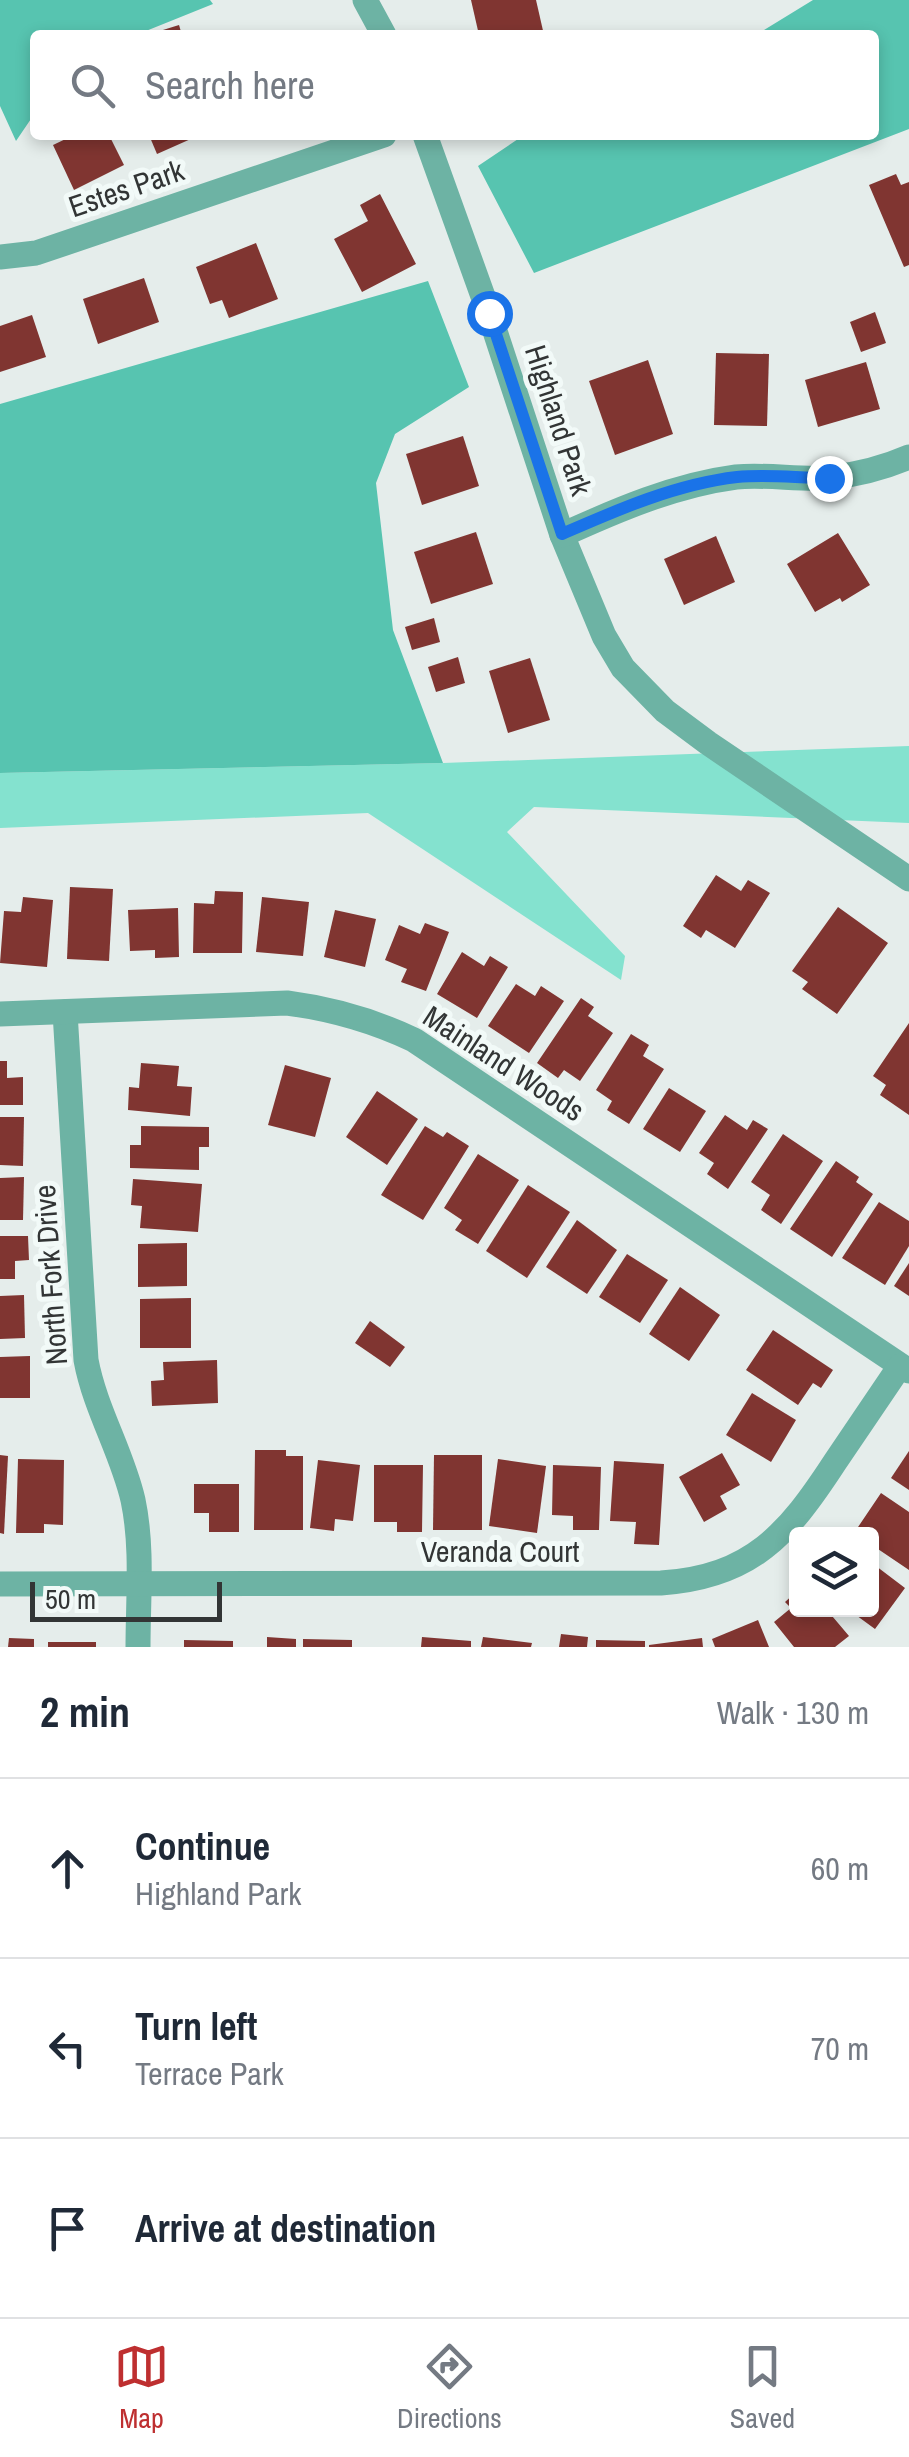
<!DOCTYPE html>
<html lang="en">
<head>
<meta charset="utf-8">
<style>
	:root { --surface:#fff; --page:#f2f2f3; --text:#1f2937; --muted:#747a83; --line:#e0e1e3; --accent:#be2f30 }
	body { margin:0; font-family:"Archivo Narrow",sans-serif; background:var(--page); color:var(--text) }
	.controls { position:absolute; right:30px; bottom:30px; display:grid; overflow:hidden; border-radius:10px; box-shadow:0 5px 15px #0003 }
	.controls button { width:90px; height:90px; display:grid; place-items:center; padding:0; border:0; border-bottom:2px solid var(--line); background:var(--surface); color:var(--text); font:50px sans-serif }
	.scale { position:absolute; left:30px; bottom:25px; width:192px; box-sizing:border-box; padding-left:10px; border:5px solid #323535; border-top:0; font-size:28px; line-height:35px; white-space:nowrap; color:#323535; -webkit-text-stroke:8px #f2faf8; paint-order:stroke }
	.stop { position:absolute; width:30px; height:30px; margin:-22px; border:8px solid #1a73e8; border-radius:50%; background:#fff }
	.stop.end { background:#1a73e8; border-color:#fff; box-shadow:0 2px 10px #0008 }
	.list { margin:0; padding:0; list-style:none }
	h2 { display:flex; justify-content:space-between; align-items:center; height:130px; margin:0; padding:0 40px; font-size:42px }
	h2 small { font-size:32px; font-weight:400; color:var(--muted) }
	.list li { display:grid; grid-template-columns:65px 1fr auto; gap:30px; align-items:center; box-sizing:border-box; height:180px; padding:0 40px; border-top:2px solid var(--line) }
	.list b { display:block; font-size:38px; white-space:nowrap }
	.list p { margin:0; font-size:32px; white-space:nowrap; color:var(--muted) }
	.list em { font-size:32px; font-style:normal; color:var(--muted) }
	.icon { flex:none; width:55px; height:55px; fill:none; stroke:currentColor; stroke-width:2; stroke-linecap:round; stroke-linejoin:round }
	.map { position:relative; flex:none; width:909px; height:1647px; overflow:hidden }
	.search { position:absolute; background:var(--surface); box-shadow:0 5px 15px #0003; left:30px; right:30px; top:30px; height:110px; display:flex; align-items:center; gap:25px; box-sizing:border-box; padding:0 35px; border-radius:10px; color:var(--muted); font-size:38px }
	.sheet { height:670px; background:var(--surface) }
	nav { display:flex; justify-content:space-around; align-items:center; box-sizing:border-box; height:140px; border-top:2px solid var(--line); background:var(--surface); font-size:28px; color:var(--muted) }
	nav a { display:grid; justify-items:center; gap:5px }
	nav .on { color:var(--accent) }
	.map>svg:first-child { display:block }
	.green { fill:#84e2cf }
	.forest { fill:#57c4b0 }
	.building { fill:#803531 }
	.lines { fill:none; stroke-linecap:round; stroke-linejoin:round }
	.minor { stroke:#6db3a4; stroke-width:25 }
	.route { stroke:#1a73e8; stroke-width:12 }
	.labels { text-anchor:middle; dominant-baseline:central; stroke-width:10; stroke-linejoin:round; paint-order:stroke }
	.street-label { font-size:30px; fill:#323535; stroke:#f2faf8 }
</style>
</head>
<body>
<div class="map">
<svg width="909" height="1647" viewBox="0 0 909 1647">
	<rect width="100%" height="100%" fill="#e5edeb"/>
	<!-- green -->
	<polygon class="green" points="909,746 909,823 534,807 507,832 625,956 621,980 368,813 0,828 0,773 443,763"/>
	<!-- forest -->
	<g class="forest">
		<polygon points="0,0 210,0 213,4 136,35 35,35 35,113 16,141 0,106"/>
		<polygon points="813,0 909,0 909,129 534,273 478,166 524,135 874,135 874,35 756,35"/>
		<polygon points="428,281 469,387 395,434 376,483 393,630 443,763 0,773 0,404"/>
	</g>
	<!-- building -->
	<g class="building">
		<polygon points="471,0 536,0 544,35 479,35"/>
		<polygon points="179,25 182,35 150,35 150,34"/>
		<polygon points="74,135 109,135 124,165 74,190 53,145"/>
		<polygon points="149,135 192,135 193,138 157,154"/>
		<polygon points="896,174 901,185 909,182 909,265 904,267 869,185"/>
		<polygon points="380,194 416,264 362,292 334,239 368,221 360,205"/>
		<polygon points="256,243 278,299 229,318 222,300 210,304 196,267"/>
		<polygon points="144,278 159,322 98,344 83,299"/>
		<polygon points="875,312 886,343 861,352 850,322"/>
		<polygon points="32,315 46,357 0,372 0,326"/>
		<polygon points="716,353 769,354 767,426 714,425"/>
		<polygon points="648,360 673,434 615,455 589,381"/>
		<polygon points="866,362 880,409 818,427 805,380"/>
		<polygon points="463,436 479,486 422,505 406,454"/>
		<polygon points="476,532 493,584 431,604 414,552"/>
		<polygon points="838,533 870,585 842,602 840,598 815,612 787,564"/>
		<polygon points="716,536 735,582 684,605 664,559"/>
		<polygon points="434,618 440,642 412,650 405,627"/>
		<polygon points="458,657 465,683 436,692 428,667"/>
		<polygon points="530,658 550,720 508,733 489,671"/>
		<polygon points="716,875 741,891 748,880 770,893 735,948 706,930 701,938 683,926"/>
		<polygon points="70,887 113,889 109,961 67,959"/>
		<polygon points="215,891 243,892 242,953 193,953 194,903 214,904"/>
		<polygon points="23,897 53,900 47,967 0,963 4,911 21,912"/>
		<polygon points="262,897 309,902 303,956 256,952"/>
		<polygon points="838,907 888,943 837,1014 802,989 808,982 792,971"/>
		<polygon points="178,908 179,957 155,958 155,950 130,951 128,910"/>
		<polygon points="335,910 376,919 365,967 324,957"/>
		<polygon points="425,923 449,932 426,991 401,982 407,969 385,960 399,925 420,934"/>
		<polygon points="462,952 484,966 490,956 508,967 477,1018 437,994"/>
		<polygon points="516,984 535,996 541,986 564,1001 529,1053 488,1026"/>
		<polygon points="581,998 594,1007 588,1016 613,1033 580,1081 564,1070 558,1078 537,1063"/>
		<polygon points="909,1023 909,1115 880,1095 886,1085 873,1076"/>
		<polygon points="631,1034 649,1045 643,1056 664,1069 629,1124 607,1110 612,1101 596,1090"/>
		<polygon points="0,1061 7,1061 7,1078 23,1077 23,1105 0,1105"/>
		<polygon points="141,1063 179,1066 177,1086 192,1087 190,1116 128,1110 129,1087 139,1088"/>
		<polygon points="285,1065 331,1078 315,1137 268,1125"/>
		<polygon points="669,1088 706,1111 680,1152 643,1129"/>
		<polygon points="377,1091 418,1119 387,1165 346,1137"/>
		<polygon points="725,1115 747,1130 753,1120 768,1129 728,1189 707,1174 714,1163 699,1153"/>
		<polygon points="0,1117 24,1117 23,1166 0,1165"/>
		<polygon points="141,1126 209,1127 209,1147 199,1147 199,1170 130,1168 130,1145 141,1145"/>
		<polygon points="425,1126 443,1137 447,1132 469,1146 423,1220 381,1195"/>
		<polygon points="783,1134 823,1161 781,1224 761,1210 770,1195 751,1182"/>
		<polygon points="478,1154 519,1180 478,1244 455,1230 462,1220 444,1208"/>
		<polygon points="836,1161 859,1177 856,1182 873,1194 832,1257 790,1229"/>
		<polygon points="24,1177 23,1220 0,1220 0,1178"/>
		<polygon points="133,1179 202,1184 198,1232 140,1228 142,1206 131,1205"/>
		<polygon points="528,1185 570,1212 527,1278 486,1251"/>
		<polygon points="879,1202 909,1221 909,1246 885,1285 842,1258"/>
		<polygon points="577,1220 617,1250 587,1294 546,1267"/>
		<polygon points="0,1236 28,1236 29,1260 15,1261 15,1279 0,1279"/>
		<polygon points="187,1243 187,1286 138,1287 138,1244"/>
		<polygon points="627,1254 668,1280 640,1323 599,1297"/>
		<polygon points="909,1263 909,1296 894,1286"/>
		<polygon points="680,1287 720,1315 689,1361 649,1334"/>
		<polygon points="24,1295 25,1338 0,1339 0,1296"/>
		<polygon points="191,1298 191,1348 140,1348 140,1299"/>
		<polygon points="370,1321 405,1347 390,1367 355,1343"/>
		<polygon points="773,1330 833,1370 821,1388 813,1383 798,1405 746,1370"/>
		<polygon points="30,1356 30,1398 0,1398 0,1357"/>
		<polygon points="217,1360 218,1403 152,1406 151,1381 164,1380 163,1362"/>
		<polygon points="752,1393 796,1420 771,1462 726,1435"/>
		<polygon points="255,1450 286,1450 286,1456 303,1456 303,1530 254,1530"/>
		<polygon points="909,1451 909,1490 891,1478"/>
		<polygon points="722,1453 740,1485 720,1496 727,1509 704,1522 679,1477"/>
		<polygon points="0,1455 8,1456 4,1534 0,1533"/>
		<polygon points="434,1455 482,1455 482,1530 433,1530"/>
		<polygon points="18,1459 64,1460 63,1525 44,1524 44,1533 16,1533"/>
		<polygon points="498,1459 546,1466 537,1533 489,1526"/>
		<polygon points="318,1460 360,1465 353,1521 335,1519 334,1531 310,1528"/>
		<polygon points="614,1461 664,1464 659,1545 634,1544 636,1522 610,1521"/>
		<polygon points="374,1465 423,1465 422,1532 397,1532 397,1522 374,1522"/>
		<polygon points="553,1465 601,1467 599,1530 573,1530 573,1516 552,1515"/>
		<polygon points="194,1484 239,1484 239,1532 209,1532 209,1513 194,1513"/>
		<polygon points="881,1493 909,1512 909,1570 872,1545 872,1534 854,1533"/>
		<polygon points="872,1563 905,1588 875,1629 849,1610 872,1610"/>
		<polygon points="796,1592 796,1610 827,1610 849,1636 835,1647 794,1647 774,1622 791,1608 785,1602"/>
		<polygon points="758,1620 769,1647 715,1647 712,1639"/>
		<polygon points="561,1634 588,1637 587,1647 559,1647"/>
		<polygon points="267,1637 296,1639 296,1647 267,1647"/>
		<polygon points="422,1637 471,1641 471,1647 421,1647"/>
		<polygon points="483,1637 532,1643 531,1647 481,1647"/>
		<polygon points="9,1638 34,1639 34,1647 8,1647"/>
		<polygon points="702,1638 703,1647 649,1647 649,1645"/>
		<polygon points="303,1639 352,1640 352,1647 303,1647"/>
		<polygon points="184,1640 233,1641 233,1647 184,1647"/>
		<polygon points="596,1640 645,1641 645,1647 596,1647"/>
		<rect x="48" y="1642" width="48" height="5"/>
	</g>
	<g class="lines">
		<!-- minor -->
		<g class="minor">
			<polyline points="365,0 384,35"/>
			<polyline points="425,135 489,313 562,535 604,636 623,668 665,711 708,743 909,879"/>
			<polyline points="0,257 36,253 384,135"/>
			<path d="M562,535C617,510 675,485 736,477C767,474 797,480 828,478C855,475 884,468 909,457"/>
			<path d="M65,1012L86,1360C95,1409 122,1452 133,1500C143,1547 138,1599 138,1647"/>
			<path d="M0,1014L287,1003C333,1009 372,1020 414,1040L909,1371"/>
			<path d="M0,1584L661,1583C752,1577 788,1534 835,1462C857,1430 878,1398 900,1366"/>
		</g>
	</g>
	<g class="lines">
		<!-- route -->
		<path class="route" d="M489,313L562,534C617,510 676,484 737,477C768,474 798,478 829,478"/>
	</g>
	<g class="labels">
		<!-- street labels -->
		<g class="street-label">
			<text transform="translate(126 188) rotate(-19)">Estes Park</text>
			<text transform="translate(559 420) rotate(72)">Highland Park</text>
			<text transform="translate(504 1063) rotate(33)">Mainland Woods</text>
			<text transform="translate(50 1275) rotate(-94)">North Fork Drive</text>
			<text x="500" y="1551">Veranda Court</text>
		</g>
	</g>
</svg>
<div class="controls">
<button><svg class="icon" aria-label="layers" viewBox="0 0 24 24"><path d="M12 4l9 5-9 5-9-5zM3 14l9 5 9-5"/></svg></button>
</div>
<div class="scale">50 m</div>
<div class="stop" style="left:489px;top:313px"></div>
<div class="stop end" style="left:829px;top:478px"></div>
<div class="search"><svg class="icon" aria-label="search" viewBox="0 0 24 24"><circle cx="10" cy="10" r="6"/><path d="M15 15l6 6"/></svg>Search here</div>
</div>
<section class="sheet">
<h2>2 min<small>Walk · 130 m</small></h2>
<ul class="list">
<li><svg class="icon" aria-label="ahead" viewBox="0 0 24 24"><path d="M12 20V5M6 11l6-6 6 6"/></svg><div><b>Continue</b><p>Highland Park</p></div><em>60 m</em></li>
<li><svg class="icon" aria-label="left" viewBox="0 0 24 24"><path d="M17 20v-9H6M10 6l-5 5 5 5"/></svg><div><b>Turn left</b><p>Terrace Park</p></div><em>70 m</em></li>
<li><svg class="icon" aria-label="arrive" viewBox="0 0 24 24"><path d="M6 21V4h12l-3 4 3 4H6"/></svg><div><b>Arrive at destination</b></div></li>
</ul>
</section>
<nav>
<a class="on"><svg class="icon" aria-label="map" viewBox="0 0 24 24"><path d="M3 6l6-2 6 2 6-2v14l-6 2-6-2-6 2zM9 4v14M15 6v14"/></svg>Map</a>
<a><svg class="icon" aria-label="directions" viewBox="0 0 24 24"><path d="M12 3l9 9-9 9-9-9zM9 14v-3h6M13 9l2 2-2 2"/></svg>Directions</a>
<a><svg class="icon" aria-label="saved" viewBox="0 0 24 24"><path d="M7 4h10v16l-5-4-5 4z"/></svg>Saved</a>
</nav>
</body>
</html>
